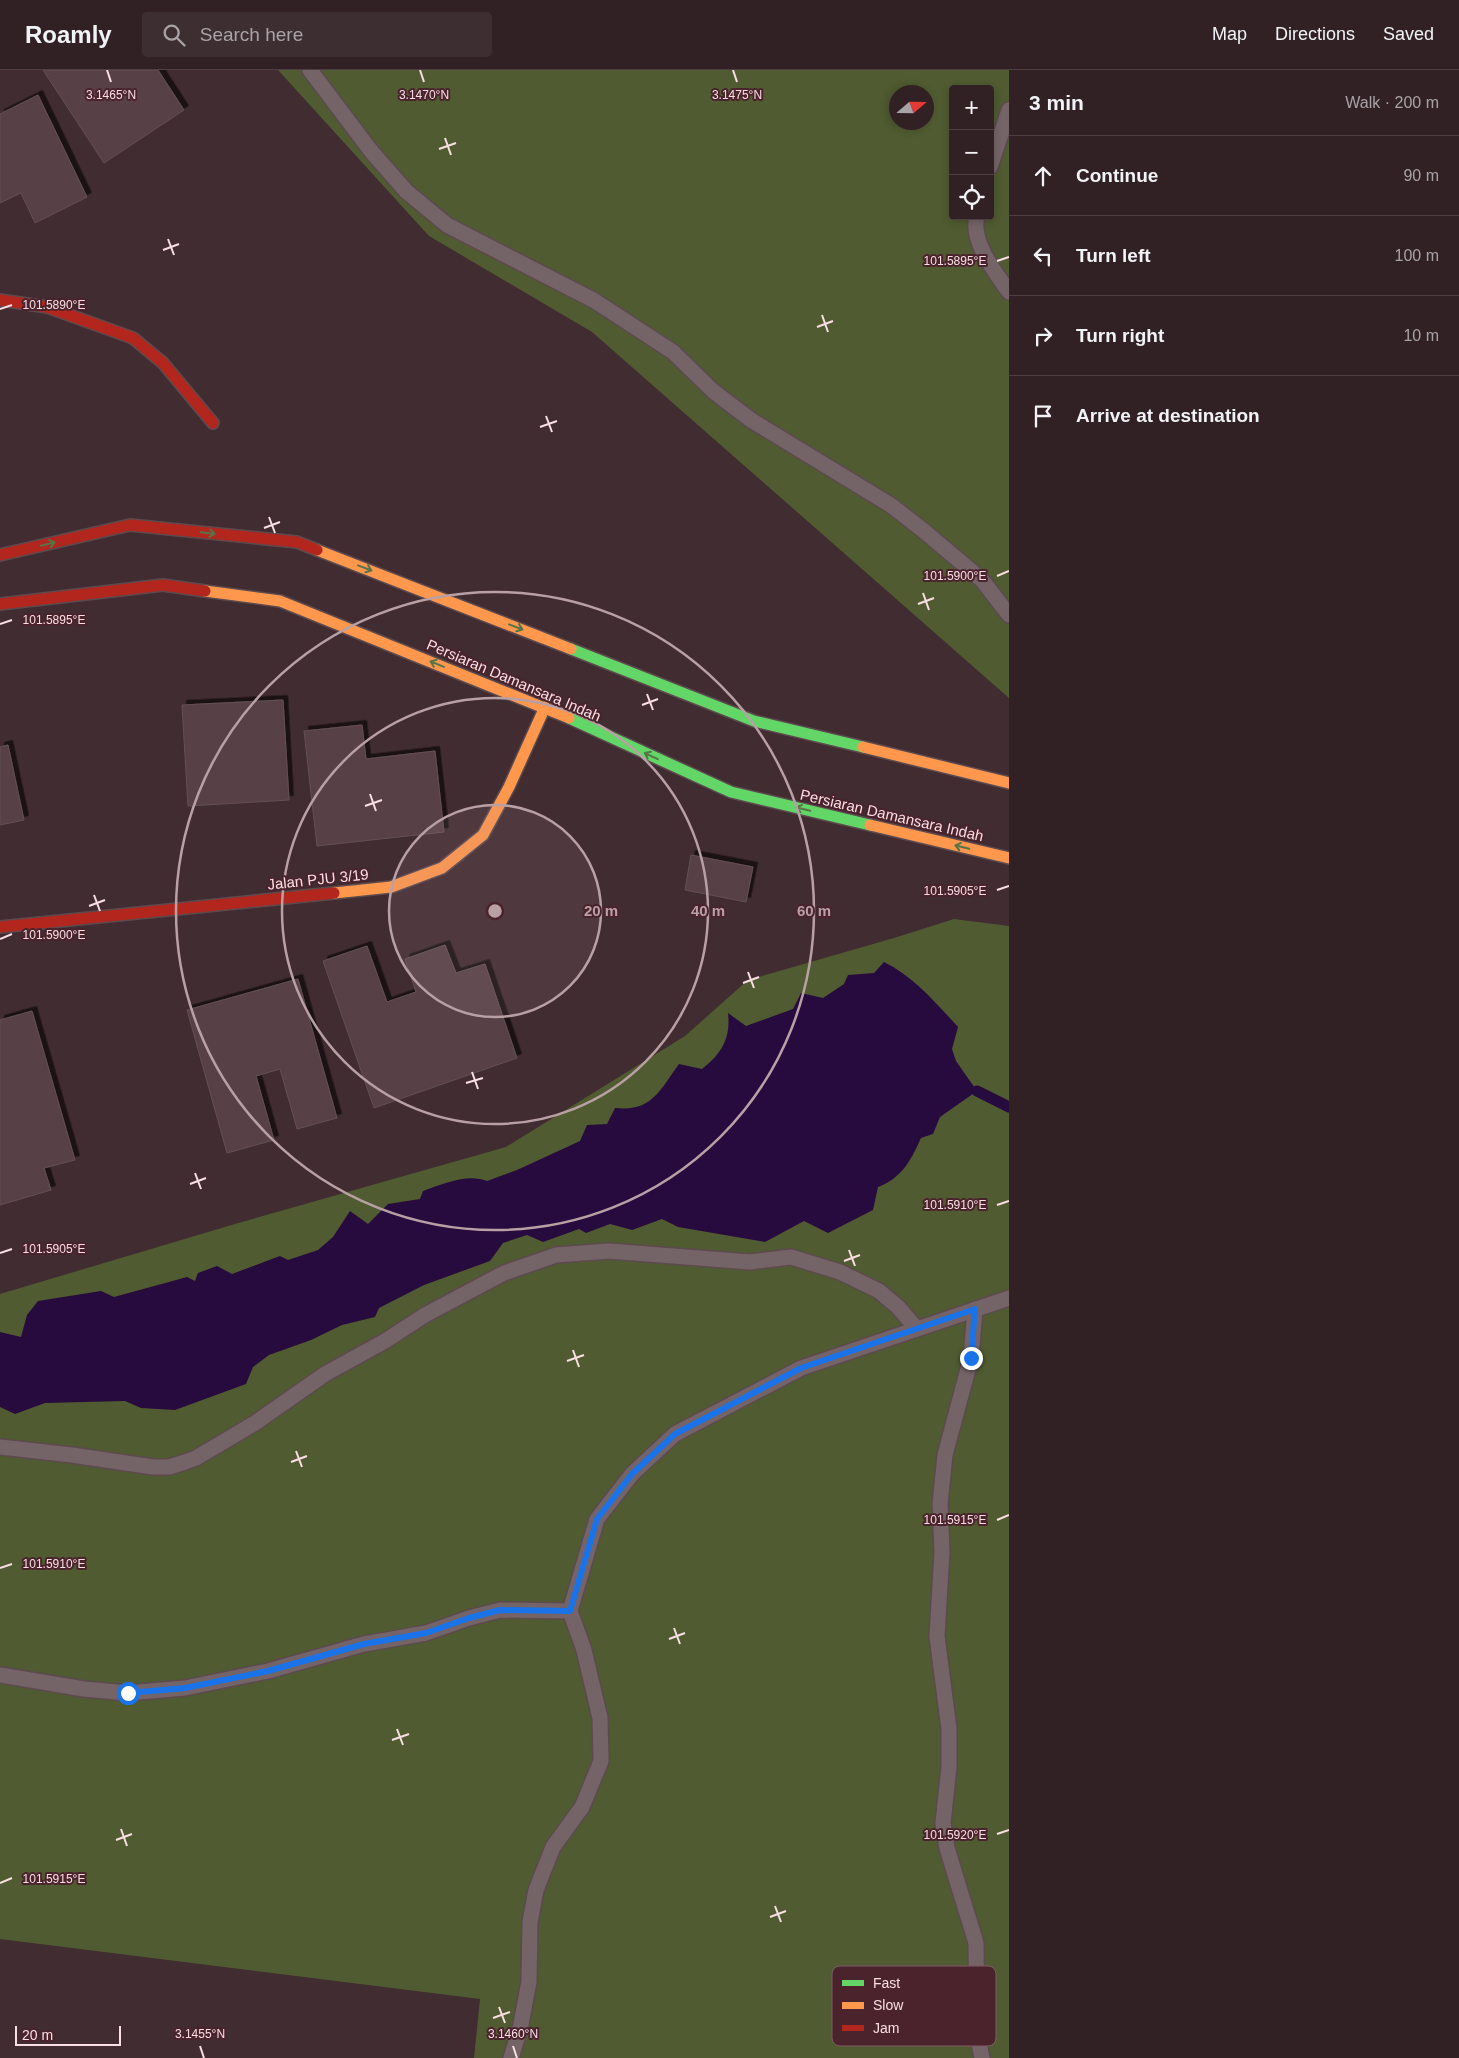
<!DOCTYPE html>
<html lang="en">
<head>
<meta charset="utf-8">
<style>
	:root { --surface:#312125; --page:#3d2e32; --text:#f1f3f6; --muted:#a8a3a7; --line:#4c3e42 }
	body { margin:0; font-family:Helvetica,sans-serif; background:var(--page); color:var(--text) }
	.controls { position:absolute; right:15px; top:15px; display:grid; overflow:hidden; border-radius:5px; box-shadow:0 2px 8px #0003 }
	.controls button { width:45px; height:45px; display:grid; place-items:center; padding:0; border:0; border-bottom:1px solid var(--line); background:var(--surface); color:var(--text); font:25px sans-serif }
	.compass { position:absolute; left:889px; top:15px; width:45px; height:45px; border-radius:50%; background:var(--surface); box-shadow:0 2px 8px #0003; rotate:70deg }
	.scale { position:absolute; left:15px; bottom:12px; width:106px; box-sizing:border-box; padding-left:5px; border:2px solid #f9dee3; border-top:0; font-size:14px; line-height:18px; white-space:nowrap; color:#f9dee3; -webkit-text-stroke:4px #4a232d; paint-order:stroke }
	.stop { position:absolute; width:15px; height:15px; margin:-11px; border:4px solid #1a73e8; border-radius:50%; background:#fff }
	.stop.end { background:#1a73e8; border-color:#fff; box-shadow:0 1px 5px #0008 }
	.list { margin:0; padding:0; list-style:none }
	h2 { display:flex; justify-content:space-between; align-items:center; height:65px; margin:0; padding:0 20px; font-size:21px }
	h2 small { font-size:16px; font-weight:400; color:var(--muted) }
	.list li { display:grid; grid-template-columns:32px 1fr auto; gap:15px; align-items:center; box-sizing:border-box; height:80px; padding:0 20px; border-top:1px solid var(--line) }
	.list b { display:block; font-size:19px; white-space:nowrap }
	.list em { font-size:16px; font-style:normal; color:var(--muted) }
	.icon { flex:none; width:28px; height:28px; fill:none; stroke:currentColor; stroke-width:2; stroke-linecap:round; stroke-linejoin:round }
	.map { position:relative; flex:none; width:1009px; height:1988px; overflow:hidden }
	header { display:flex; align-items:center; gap:30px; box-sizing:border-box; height:70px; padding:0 25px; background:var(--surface); border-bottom:1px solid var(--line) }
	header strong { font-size:24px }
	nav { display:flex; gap:28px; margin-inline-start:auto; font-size:18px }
	.search { width:350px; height:45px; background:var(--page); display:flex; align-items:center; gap:12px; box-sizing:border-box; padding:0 18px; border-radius:5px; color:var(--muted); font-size:19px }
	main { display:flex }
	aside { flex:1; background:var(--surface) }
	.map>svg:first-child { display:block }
	.green { fill:#505b31; fill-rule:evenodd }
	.water { fill:#280b3e }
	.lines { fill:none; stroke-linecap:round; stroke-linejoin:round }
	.stream { stroke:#280b3e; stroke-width:11 }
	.building { fill:#584046; stroke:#635055; filter:url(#shadow) }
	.lane-casing { stroke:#5c4a4e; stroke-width:18 }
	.fast-casing { stroke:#5c4a4e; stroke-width:14 }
	.slow-casing { stroke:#5c4a4e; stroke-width:14 }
	.jam-casing { stroke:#5c4a4e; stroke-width:14 }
	.lane { stroke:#746467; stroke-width:15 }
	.fast { stroke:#63d668; stroke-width:11 }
	.slow { stroke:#ff974d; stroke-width:11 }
	.jam { stroke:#b3261e; stroke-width:11 }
	.oneway { stroke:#557448 }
	.route { stroke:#1a73e8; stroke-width:6 }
	.ticks { fill:none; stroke:#f9dee3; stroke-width:2 }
	.ring { fill:none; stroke:#b9a0a5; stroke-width:2.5 }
	.labels { text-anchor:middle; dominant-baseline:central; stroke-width:4; stroke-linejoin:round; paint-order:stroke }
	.street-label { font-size:15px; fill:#f9dee3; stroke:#4a232d }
	.key { fill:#4a232d; stroke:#7f5b64; stroke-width:1 }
	.key-label { font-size:14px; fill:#f9dee3 }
	.ticks-label { font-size:12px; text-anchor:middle; fill:#f9dee3; stroke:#4a232d; stroke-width:4; stroke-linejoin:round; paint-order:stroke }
	.centre { fill:#b9a0a5; stroke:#4a232d; stroke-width:2.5 }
	.ring-label { font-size:15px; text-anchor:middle; font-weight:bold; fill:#b9a0a5; stroke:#4a232d; stroke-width:4; stroke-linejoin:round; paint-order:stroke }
</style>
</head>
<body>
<header>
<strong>Roamly</strong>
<div class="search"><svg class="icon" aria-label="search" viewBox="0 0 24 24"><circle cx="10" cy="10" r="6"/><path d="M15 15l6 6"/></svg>Search here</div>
<nav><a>Map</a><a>Directions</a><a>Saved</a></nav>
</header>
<main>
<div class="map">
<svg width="1009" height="1988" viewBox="0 0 1009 1988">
	<defs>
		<filter id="shadow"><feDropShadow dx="4.5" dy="-4.5" stdDeviation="0" flood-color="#0009"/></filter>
	</defs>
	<rect width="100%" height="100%" fill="#412c31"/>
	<!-- green -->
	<g class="green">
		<path d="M278,0H1009V628L592,262L429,166ZM953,19H990V146H953ZM896,22H926V52H896Z"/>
		<polygon points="954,849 1009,856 1009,1988 474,1988 480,1929 0,1869 0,1224 235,1154 506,1077 685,966 748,910 894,868"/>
	</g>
	<!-- water -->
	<path class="water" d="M884,892C913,906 936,933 958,957L952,979L956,991L977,1021L940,1047L933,1064L921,1068C911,1090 902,1108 878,1117L873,1140L828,1163L804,1151L765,1172L678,1157L662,1149L632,1160L610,1154L586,1163L579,1159L543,1172L527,1165L503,1173L490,1191L424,1215L379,1238L375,1247L342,1255L311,1270L269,1285L253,1297L246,1314L175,1340L141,1338L125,1331L45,1333L15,1344L0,1337V1262L21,1267L27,1245L38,1231L101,1221L114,1227L187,1207L195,1211L198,1203L217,1196L232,1204L280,1186L288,1190L318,1180L333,1167L350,1141L368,1154L388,1134L420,1129L423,1121C442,1114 468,1103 487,1111L517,1100L580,1071L587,1055L607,1054L615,1038C652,1042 660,1020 679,994L702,999C721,984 731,969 728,943L746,956L793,939L801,923L823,928L844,914L848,905L874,903Z"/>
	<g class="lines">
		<!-- stream -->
		<polyline class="stream" points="977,1021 1009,1037"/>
	</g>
	<!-- building -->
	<g class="building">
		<polygon points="43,0 158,0 184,40 104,93"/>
		<polygon points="38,25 87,127 35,153 21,123 0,133 0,44"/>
		<polygon points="283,630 289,730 188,736 182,635"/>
		<polygon points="362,655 366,689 435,681 444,762 317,776 304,661"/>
		<polygon points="8,675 24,750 0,755 0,677"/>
		<polygon points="691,785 753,797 746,832 685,820"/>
		<polygon points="445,875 456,903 485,894 517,988 374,1038 323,891 367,876 387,932 416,922 405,889"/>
		<polygon points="298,909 337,1048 297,1059 280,999 256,1006 274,1070 227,1083 187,940"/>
		<polygon points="32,941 75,1090 44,1098 51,1120 0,1135 0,950"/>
	</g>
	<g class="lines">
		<!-- lane casing -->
		<g class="lane-casing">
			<g id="lane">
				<polyline points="310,0 371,81 406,121 447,155 595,231 673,282 713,321 751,350 892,436 924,461 982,510 1009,545"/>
				<polyline points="990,97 1009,40"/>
				<path d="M977,146C970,171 995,202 1009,222"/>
				<polyline points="975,1239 971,1288 945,1385 940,1434 942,1482 937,1566 949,1659 949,1697 943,1753 947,1778 976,1873 977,1963 982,1988"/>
				<polyline points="0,1377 72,1385 153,1397 169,1397 185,1392 196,1388 255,1353 325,1304 385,1271 425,1245 504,1203 556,1185 609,1181 750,1192 791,1187 840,1202 879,1221 898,1237 917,1259"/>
				<polyline points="570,1541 597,1449 632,1404 675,1364 801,1298 1009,1228"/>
				<polyline points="0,1605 84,1619 128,1623 185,1618 268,1601 364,1574 426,1563 469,1548 500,1540 570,1541 584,1580 600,1648 601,1691 582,1737 553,1777 536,1820 530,1852 529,1912 520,1959 511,1988"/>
			</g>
		</g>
		<!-- fast casing -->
		<g class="fast-casing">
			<g id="fast">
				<polyline points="571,579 754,651 863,677"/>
				<polyline points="569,648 731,722 870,755"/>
			</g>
		</g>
		<!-- slow casing -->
		<g class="slow-casing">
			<g id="slow">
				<polyline points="317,480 571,579"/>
				<polyline points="205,521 280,531 569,648"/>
				<polyline points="863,677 1009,713"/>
				<polyline points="870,755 1009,788"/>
				<polyline points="334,823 391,817 442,798 483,765 509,717 545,637"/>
			</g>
		</g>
		<!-- jam casing -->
		<g class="jam-casing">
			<g id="jam">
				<polyline points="0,230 47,237 133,268 163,293 213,353"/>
				<polyline points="0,485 130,455 297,472 317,480"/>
				<polyline points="0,534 163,515 205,521"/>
				<polyline points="0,857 334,823"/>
			</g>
		</g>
		<!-- lane -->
		<use href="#lane" class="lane"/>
		<!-- fast -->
		<use href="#fast" class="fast"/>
		<!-- slow -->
		<use href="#slow" class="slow"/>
		<!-- jam -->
		<use href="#jam" class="jam"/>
	</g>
	<!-- one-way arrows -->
	<defs><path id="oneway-shaft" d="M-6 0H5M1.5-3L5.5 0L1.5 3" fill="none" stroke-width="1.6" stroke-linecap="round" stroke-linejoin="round" transform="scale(1.25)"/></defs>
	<g class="oneway">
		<use href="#oneway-shaft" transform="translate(208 463) rotate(6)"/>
		<use href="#oneway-shaft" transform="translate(48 474) rotate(-13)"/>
		<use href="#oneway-shaft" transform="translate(365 498) rotate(21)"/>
		<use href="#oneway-shaft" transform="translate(516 557) rotate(21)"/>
		<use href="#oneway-shaft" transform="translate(437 594) rotate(-158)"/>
		<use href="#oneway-shaft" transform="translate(651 686) rotate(-155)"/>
		<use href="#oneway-shaft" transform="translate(803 739) rotate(-167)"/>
		<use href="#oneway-shaft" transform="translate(962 777) rotate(-167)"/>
	</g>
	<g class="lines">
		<!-- route -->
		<polyline class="route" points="128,1623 185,1618 268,1601 364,1574 426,1563 469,1548 500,1540 570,1541 597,1449 632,1404 675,1364 801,1298 975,1239 971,1288"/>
	</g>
	<!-- ticks -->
	<path class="ticks" d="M107,0L111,12M420,0L424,12M733,0L737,12M445,68L451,85M439,79L456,73M168,169L174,185M163,180L179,174M997,191L1009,187M0,239L12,235M822,245L828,262M817,257L833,251M546,346L552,362M540,357L557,351M269,447L275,463M264,458L280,452M997,506L1009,501M923,523L929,540M918,534L934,528M0,554L12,550M647,624L653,640M642,635L658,629M370,724L376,741M365,736L382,730M997,820L1009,816M94,825L100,841M89,836L105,830M0,869L12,864M748,902L754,918M743,913L759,907M472,1002L478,1019M466,1013L483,1008M195,1103L201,1119M190,1114L206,1108M997,1135L1009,1131M849,1180L855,1196M0,1183L12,1179M844,1191L860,1185M573,1280L579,1297M567,1291L584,1285M296,1381L302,1397M291,1392L307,1386M997,1450L1009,1445M0,1498L12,1494M674,1558L680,1574M669,1569L685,1563M397,1659L403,1675M392,1670L409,1664M121,1759L127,1776M997,1764L1009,1760M116,1770L132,1764M0,1813L12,1808M775,1836L781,1852M770,1847L786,1841M499,1937L505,1953M493,1948L510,1942M200,1976L204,1988M513,1976L517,1988"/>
	<!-- distance rings -->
	<circle cx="495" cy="841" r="106" fill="#b9a0a5" fill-opacity=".12"/>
	<g class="ring">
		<circle cx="495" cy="841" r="106"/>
		<circle cx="495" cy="841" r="213"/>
		<circle cx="495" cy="841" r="319"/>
	</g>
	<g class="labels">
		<!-- street labels -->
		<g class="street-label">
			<text transform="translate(514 610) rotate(23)">Persiaran Damansara Indah</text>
			<text transform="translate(892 745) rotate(13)">Persiaran Damansara Indah</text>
			<text transform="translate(318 809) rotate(-6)">Jalan PJU 3/19</text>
		</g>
	</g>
	<!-- legend -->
	<rect x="832" y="1896" width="164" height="80" rx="8" class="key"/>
	<rect x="842" y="1910" width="22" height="6" fill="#63d668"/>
	<rect x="842" y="1932" width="22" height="7" fill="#ff974d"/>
	<rect x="842" y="1955" width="22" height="6" fill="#b3261e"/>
	<g class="key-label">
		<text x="873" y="1918">Fast</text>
		<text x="873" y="1940">Slow</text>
		<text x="873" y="1963">Jam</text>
	</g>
	<g class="ticks-label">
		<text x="111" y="29">3.1465°N</text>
		<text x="424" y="29">3.1470°N</text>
		<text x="737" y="29">3.1475°N</text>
		<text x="955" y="195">101.5895°E</text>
		<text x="54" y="239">101.5890°E</text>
		<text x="955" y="510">101.5900°E</text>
		<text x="54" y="554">101.5895°E</text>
		<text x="955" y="825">101.5905°E</text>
		<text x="54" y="869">101.5900°E</text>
		<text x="955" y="1139">101.5910°E</text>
		<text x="54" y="1183">101.5905°E</text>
		<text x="955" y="1454">101.5915°E</text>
		<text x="54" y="1498">101.5910°E</text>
		<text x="955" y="1769">101.5920°E</text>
		<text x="54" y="1813">101.5915°E</text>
		<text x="200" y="1968">3.1455°N</text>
		<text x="513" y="1968">3.1460°N</text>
	</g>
	<circle cx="495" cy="841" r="8" class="centre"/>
	<g class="ring-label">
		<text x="601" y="846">20 m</text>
		<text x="708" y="846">40 m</text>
		<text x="814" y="846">60 m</text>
	</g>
</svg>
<div class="controls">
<button>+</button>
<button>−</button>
<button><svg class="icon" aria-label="locate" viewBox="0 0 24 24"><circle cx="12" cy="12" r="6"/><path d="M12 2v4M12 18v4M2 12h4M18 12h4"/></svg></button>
</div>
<svg class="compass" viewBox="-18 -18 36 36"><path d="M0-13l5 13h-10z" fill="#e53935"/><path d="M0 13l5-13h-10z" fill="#a8a3a7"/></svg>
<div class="scale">20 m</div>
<div class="stop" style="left:128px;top:1623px"></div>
<div class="stop end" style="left:971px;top:1288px"></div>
</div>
<aside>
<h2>3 min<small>Walk · 200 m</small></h2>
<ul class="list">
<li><svg class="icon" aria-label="ahead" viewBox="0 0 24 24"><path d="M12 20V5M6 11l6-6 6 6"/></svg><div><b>Continue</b></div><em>90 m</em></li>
<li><svg class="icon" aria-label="left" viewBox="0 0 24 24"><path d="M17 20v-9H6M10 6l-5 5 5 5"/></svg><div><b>Turn left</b></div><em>100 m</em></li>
<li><svg class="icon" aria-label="right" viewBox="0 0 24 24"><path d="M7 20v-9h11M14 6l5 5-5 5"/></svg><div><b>Turn right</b></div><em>10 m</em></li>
<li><svg class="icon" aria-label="arrive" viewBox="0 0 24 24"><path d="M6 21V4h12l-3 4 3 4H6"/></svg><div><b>Arrive at destination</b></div></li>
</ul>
</aside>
</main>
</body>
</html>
